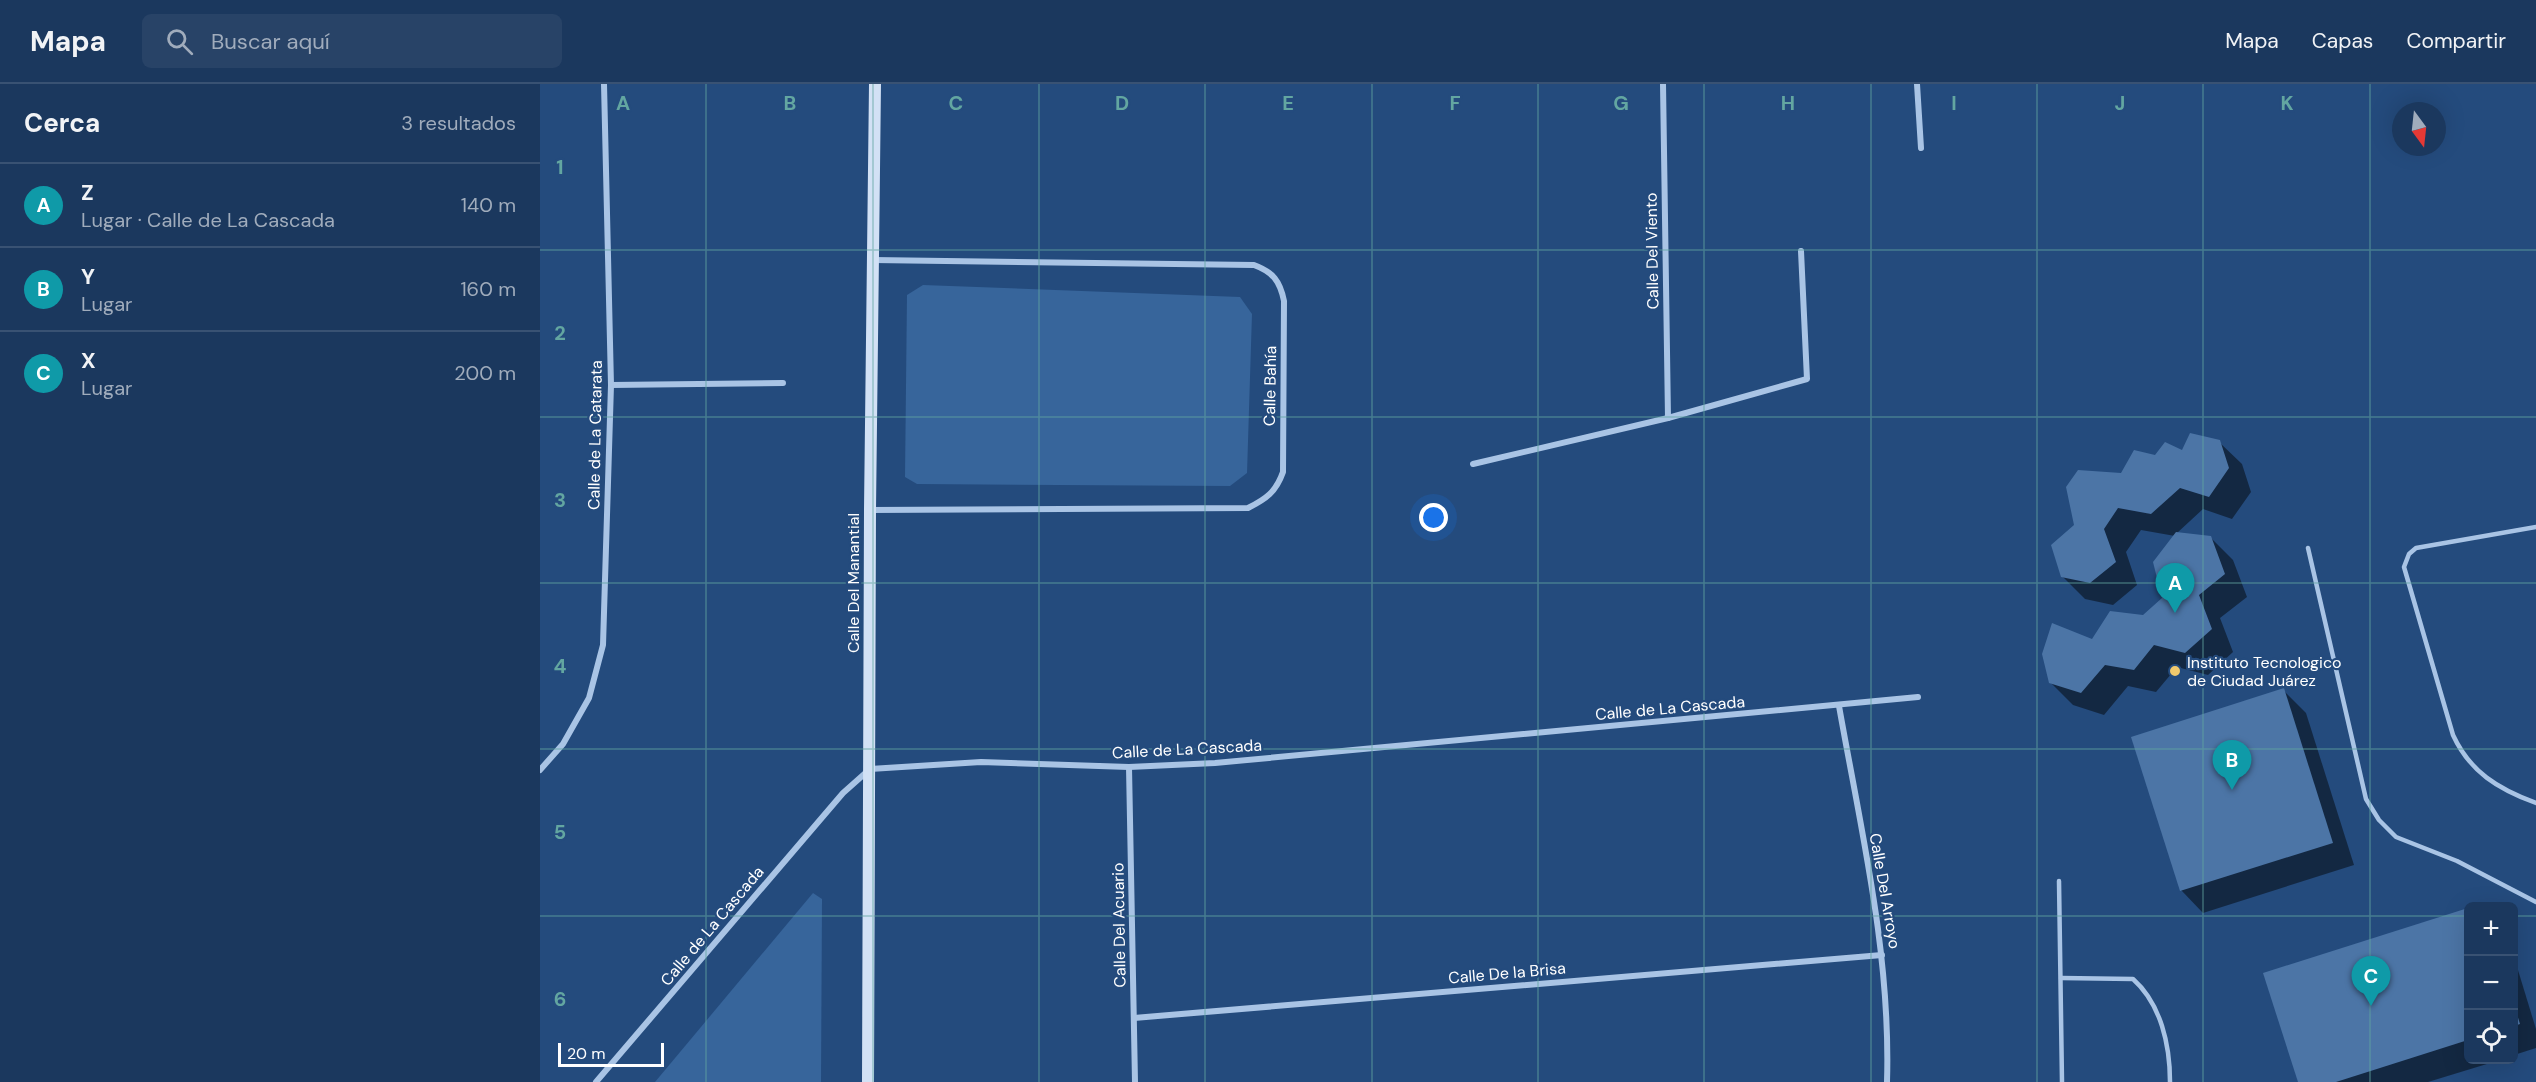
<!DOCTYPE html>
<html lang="es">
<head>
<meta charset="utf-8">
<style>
	:root { --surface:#1b385e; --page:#284367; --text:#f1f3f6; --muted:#a0acbc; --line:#395273; --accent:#f0c96d }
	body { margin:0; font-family:"DM Sans",sans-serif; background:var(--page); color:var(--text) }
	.controls { position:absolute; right:18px; bottom:18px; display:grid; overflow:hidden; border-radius:9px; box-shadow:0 6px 24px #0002 }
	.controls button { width:54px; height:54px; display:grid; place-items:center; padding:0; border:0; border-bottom:2px solid var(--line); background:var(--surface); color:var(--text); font:30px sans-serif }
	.compass { position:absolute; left:1852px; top:18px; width:54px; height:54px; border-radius:50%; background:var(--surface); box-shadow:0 6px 24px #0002; rotate:165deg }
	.scale { position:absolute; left:18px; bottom:15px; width:106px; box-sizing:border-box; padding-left:6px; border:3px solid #fff; border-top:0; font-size:16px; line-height:21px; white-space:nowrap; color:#fff; -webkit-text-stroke:4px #244b7d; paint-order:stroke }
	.you { position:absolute; left:894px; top:434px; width:21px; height:21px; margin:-15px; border:4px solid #fff; border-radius:50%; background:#1a73e8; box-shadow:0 0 0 9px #1a73e833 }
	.badge { display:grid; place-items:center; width:39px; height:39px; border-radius:50%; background:var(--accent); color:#fff; font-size:20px; font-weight:700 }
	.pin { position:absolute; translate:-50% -50px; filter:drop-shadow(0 2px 3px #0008) }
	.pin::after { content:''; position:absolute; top:32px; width:21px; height:18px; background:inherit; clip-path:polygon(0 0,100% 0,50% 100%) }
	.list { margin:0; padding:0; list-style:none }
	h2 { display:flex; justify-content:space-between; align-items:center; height:78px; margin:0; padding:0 24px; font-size:26px }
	h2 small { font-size:20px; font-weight:400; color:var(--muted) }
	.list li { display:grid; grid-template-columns:39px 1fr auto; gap:18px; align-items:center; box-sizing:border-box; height:84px; padding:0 24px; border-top:2px solid var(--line) }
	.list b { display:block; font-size:22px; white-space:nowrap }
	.list p { margin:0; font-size:20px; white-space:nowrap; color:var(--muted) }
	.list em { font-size:20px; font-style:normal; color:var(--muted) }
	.icon { flex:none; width:33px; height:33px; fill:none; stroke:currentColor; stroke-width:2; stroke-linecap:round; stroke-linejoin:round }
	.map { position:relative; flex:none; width:1996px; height:998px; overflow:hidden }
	header { display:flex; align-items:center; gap:36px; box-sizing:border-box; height:84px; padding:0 30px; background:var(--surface); border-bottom:2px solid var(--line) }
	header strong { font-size:28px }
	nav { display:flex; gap:33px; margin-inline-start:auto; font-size:21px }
	.search { width:420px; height:54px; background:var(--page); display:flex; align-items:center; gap:15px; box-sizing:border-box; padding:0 21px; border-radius:9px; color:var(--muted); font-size:22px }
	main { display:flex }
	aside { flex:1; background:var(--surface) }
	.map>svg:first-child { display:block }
	.green { fill:#37659b }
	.shadow { fill:#0007 }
	.building { fill:#4c75a6 }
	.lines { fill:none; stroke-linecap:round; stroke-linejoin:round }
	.lane { stroke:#a9c4e5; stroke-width:4.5 }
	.street { stroke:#a9c4e5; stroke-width:6 }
	.secondary { stroke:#d2e1f5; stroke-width:12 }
	.grid { fill:none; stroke:#63a6a1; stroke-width:1.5; stroke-opacity:0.55 }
	.poi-dot { fill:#f0c96d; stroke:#244b7d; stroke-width:2 }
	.labels { text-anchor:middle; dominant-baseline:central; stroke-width:4.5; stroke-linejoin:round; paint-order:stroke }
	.street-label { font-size:16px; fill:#fff; stroke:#244b7d }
	.poi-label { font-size:16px; fill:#fff; stroke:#244b7d; text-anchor:start }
	.grid-label { font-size:20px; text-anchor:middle; font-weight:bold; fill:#63a6a1; stroke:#244b7d; stroke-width:4.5; stroke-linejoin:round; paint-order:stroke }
</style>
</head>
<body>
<header>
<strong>Mapa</strong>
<div class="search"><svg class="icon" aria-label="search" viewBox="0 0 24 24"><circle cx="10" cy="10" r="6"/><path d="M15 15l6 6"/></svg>Buscar aquí</div>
<nav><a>Mapa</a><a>Capas</a><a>Compartir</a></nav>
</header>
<main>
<aside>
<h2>Cerca<small>3 resultados</small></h2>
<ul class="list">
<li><span class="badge" style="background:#0f9aa8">A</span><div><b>Z</b><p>Lugar · Calle de La Cascada</p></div><em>140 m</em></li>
<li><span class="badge" style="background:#0f9aa8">B</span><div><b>Y</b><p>Lugar</p></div><em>160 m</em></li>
<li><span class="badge" style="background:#0f9aa8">C</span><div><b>X</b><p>Lugar</p></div><em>200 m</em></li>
</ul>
</aside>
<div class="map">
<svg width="1996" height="998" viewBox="0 0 1996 998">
	<rect width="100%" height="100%" fill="#244b7d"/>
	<!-- green -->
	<g class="green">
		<polygon points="383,201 700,213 712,230 707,389 690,402 377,400 365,393 367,211"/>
		<polygon points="273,809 282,815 281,998 115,998"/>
	</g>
	<!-- shadow -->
	<g class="shadow">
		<polygon points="1679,358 1702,380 1711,408 1692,435 1663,425 1637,449 1671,454 1693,476 1707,513 1680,534 1693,568 1668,591 1637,583 1616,608 1588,602 1564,631 1533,621 1510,598 1553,557 1603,532 1624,515 1635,452 1601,446 1586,468 1597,501 1573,521 1545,515 1522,492 1535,441 1582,390 1615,372"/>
		<polygon points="1743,606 1766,629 1814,781 1663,829 1641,806"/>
		<polygon points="1928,825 1928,976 1960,976 1888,998 1759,998 1725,890"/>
		<polygon points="1974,873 1996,945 1996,964 1974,971"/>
	</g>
	<!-- building -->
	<g class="building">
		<polygon points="1650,349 1680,356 1689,384 1669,413 1640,404 1611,430 1578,424 1564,445 1576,478 1550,499 1521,493 1511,461 1534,441 1526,403 1538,386 1581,389 1594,366 1615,371 1625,358 1642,366"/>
		<polygon points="1636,448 1671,452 1685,490 1659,511 1672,545 1645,569 1614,561 1594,586 1565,581 1541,609 1509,599 1502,570 1512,539 1552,555 1570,527 1603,531 1622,514 1613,478"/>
		<polygon points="1744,604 1793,759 1640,807 1591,653"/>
		<polygon points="1928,824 1928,956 1796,998 1758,998 1723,889"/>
		<polygon points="1974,921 1980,940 1974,942"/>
	</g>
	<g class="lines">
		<!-- lane -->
		<g class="lane">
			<path d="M1996,443L1876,464L1869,470L1864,483L1913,651C1930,688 1958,705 1996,719"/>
			<polyline points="1768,464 1826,715 1839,736 1856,753 1917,777 1996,818"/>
			<polyline points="1519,797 1522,998"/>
			<path d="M1521,894L1593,895C1621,920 1630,961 1630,998"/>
		</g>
		<!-- street -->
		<g class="street">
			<polyline points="1123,0 1128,334"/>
			<polyline points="1377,0 1381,64"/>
			<polyline points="71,301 243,299"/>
			<polyline points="933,380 1128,334 1267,295 1261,167"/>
			<path d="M330,426L708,424C726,415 736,408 743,388L744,217C740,197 733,188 714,181L333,176"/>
			<path d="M1299,622C1321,746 1351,871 1347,998"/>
			<polyline points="589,683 595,998"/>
			<polyline points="0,686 23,660 49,614 63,561 71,301 64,0"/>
			<polyline points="594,934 1342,871"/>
			<polyline points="56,998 303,709 330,685 441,678 589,683 675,679 1378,613"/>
		</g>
		<!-- secondary -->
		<polyline class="secondary" points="328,998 330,426 335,0"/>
	</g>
	<!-- grid -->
	<path class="grid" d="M166,0V998M333,0V998M499,0V998M665,0V998M832,0V998M998,0V998M1164,0V998M1331,0V998M1497,0V998M1663,0V998M1830,0V998M0,166H1996M0,333H1996M0,499H1996M0,665H1996M0,832H1928M1974,832H1996"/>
	<!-- markers -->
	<circle class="poi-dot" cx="1635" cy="587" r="6"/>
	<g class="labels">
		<!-- street labels -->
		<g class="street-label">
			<text transform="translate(1112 167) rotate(-91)">Calle Del Viento</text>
			<text transform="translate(730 302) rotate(-89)">Calle Bahía</text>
			<text transform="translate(55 351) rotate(-89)">Calle de La Catarata</text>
			<text transform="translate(313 499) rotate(-90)">Calle Del Manantial</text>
			<text transform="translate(1130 624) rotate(-5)">Calle de La Cascada</text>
			<text transform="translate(647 665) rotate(-3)">Calle de La Cascada</text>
			<text transform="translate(1345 807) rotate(80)">Calle Del Arroyo</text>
			<text transform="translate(579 841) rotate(-91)">Calle Del Acuario</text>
			<text transform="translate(172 842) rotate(-50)">Calle de La Cascada</text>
			<text transform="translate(967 889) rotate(-5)">Calle De la Brisa</text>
		</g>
		<!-- poi labels -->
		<g class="poi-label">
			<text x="1647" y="578">Instituto Tecnologico<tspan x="1647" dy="18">de Ciudad Juárez</tspan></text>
		</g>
	</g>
	<g class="grid-label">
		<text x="83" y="26">A</text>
		<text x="250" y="26">B</text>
		<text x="416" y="26">C</text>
		<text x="582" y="26">D</text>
		<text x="748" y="26">E</text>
		<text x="915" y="26">F</text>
		<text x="1081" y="26">G</text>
		<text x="1248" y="26">H</text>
		<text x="1414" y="26">I</text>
		<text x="1580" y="26">J</text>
		<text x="1747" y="26">K</text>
		<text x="20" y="90">1</text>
		<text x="20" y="256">2</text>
		<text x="20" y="423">3</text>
		<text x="20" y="589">4</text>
		<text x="20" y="755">5</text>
		<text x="20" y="922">6</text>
	</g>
</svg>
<div class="controls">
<button>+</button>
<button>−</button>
<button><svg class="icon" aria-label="locate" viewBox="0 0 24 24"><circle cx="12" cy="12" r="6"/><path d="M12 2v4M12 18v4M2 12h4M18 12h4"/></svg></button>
</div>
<svg class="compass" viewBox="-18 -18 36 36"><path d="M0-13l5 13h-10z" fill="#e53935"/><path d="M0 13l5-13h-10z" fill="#a0acbc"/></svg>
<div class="scale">20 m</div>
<div class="you"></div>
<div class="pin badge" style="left:1635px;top:529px;background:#0f9aa8">A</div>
<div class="pin badge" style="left:1692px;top:706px;background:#0f9aa8">B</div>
<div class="pin badge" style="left:1831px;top:922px;background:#0f9aa8">C</div>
</div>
</main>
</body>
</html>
